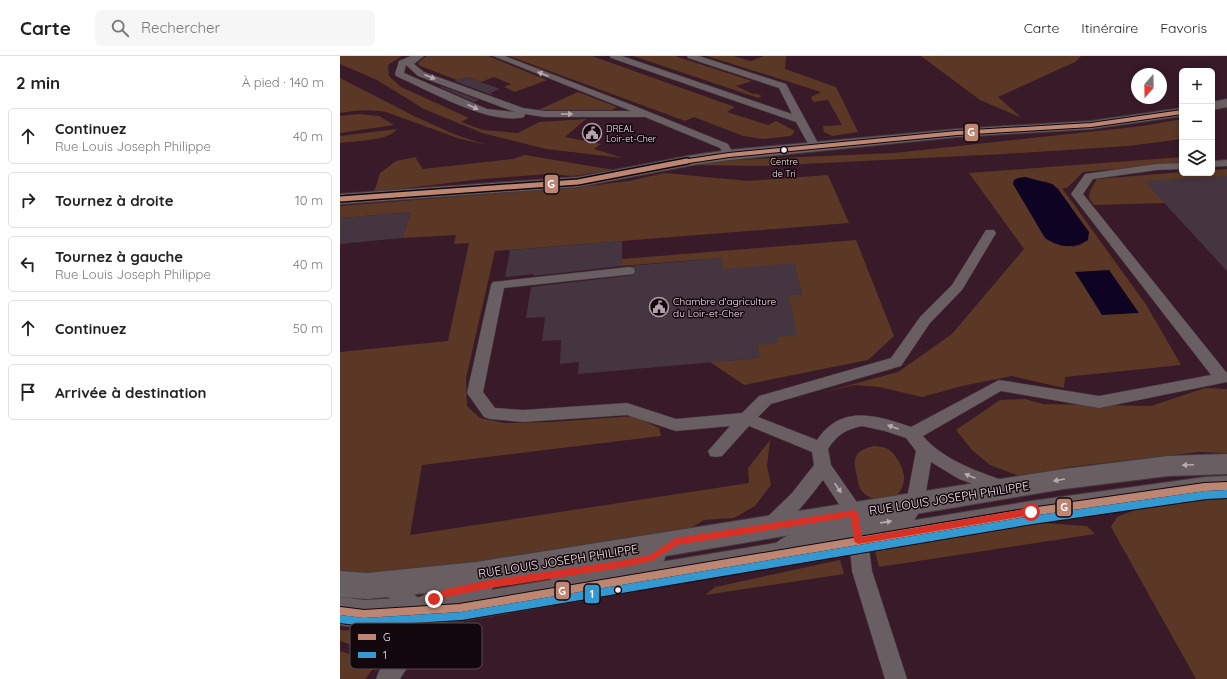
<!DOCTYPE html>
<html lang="fr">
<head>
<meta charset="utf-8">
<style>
	:root { --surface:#fff; --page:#f6f6f6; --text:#222; --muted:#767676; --line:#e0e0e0 }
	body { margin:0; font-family:Quicksand,sans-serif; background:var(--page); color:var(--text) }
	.controls { position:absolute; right:12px; top:12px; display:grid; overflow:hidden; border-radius:6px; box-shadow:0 2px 10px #0003 }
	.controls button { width:36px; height:36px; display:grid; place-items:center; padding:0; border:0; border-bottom:1px solid var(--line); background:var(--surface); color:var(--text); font:20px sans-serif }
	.compass { position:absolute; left:791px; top:12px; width:36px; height:36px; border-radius:50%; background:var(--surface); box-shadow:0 2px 10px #0003; rotate:200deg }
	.stop { position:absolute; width:12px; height:12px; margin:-9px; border:3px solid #d93025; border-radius:50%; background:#fff }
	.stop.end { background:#d93025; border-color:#fff; box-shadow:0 1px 4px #0008 }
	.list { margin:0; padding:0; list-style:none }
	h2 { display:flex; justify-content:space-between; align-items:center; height:52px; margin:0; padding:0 16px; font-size:17px }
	h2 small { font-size:13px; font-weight:400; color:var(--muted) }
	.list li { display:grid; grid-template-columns:26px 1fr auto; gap:12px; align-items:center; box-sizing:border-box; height:56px; margin:0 8px 8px; padding:0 8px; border:1px solid var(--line); border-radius:6px }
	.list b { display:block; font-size:15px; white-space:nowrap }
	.list p { margin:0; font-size:13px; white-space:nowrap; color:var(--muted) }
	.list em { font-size:13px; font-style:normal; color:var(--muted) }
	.icon { flex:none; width:22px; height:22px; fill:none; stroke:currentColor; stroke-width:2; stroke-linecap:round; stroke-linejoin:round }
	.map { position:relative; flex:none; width:887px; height:623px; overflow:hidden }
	header { display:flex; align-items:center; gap:24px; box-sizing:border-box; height:56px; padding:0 20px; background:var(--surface); border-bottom:1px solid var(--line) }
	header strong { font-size:19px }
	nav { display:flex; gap:22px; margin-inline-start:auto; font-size:14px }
	.search { width:280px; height:36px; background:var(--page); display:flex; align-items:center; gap:10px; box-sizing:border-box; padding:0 14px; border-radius:6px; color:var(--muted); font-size:15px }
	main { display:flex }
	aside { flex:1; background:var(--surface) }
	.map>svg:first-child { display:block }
	.built { fill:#391a28; fill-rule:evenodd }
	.green { fill:#5a3825; fill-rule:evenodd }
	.water { fill:#0f0323 }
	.building { fill:#453541 }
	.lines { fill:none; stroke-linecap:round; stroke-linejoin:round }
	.lane-casing { stroke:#45393e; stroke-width:1 }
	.secondary-casing { stroke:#45393e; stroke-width:2 }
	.lane { fill:#695e62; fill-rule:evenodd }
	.secondary { fill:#695e62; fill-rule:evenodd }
	.bus-1-far2-casing { stroke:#12070c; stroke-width:6 }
	.bus-1-far1-casing { stroke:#12070c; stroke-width:8 }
	.bus-1-casing { stroke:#12070c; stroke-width:10 }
	.bus-2-casing { stroke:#12070c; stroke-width:10 }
	.bus-1-far2 { stroke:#bd8673; stroke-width:4 }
	.bus-1-far1 { stroke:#bd8673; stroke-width:5 }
	.bus-1 { stroke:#bd8673; stroke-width:8 }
	.bus-2 { stroke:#3499d1; stroke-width:8 }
	.oneway { fill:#baaab0 }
	.route { fill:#d93025 }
	.bus-dot { fill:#fce8f0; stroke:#12070c; stroke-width:1.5 }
	.labels { text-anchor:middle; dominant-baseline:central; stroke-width:3; stroke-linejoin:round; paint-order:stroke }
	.far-poi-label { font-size:9px; fill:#fce8f0; stroke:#12070c; text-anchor:start }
	.bus-label { font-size:9px; fill:#fce8f0; stroke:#12070c }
	.poi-label { font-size:10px; fill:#fce8f0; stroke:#12070c; text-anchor:start }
	.near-street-label { font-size:12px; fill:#fce8f0; stroke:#12070c }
	.key { fill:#12070c; stroke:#584a50; stroke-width:1 }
	.key-label { font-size:11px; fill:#fce8f0 }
	.line-badge { stroke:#12070c; stroke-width:1.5 }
	.badge-label { font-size:11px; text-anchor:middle; font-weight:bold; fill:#fff }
</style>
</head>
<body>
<header>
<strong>Carte</strong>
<div class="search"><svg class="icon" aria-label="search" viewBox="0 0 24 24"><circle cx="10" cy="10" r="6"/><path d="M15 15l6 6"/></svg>Rechercher</div>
<nav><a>Carte</a><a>Itinéraire</a><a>Favoris</a></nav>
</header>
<main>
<aside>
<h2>2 min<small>À pied · 140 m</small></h2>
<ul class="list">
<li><svg class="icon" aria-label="ahead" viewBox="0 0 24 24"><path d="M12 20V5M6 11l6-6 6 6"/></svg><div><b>Continuez</b><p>Rue Louis Joseph Philippe</p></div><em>40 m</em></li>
<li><svg class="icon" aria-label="right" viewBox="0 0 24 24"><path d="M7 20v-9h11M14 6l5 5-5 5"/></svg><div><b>Tournez à droite</b></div><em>10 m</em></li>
<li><svg class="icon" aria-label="left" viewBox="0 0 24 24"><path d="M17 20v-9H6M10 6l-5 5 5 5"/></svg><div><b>Tournez à gauche</b><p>Rue Louis Joseph Philippe</p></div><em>40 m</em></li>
<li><svg class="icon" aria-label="ahead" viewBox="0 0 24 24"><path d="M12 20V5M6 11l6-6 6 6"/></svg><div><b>Continuez</b></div><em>50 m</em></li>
<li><svg class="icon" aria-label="arrive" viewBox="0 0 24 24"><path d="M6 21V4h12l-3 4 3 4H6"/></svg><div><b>Arrivée à destination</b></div></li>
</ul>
</aside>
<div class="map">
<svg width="887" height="623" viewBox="0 0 887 623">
	<rect width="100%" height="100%" fill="#2c1d24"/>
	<!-- built -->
	<path class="built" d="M0,0H887V623H0ZM842,15H872V117H842ZM797,18H821V42H797Z"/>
	<!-- green -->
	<g class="green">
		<polygon points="0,0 62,0 48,9 49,20 61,31 129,62 121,66 143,74 178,77 199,66 246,63 225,81 261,88 254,93 283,102 206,93 142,77 84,53 37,24 0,8"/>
		<polygon points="86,0 148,0 207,24 175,36 164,31 171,28 154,21 141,26 127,21 117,24 80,10 78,7"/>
		<polygon points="169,0 252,0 395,51 387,56 428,69 436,65 455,75 451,80 423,83 403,80 354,61 345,65"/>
		<polygon points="293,0 335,0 412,25 396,30 413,38 417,38 422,40 418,42"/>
		<polygon points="367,0 393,0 411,5 424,0 446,0 445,13 496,31 518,76 492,80 484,76 483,70 502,69 488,44 473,46 471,41 481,36"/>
		<polygon points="581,0 741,0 735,6 658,41 682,62 640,44"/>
		<path d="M0,22L76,61L116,79L147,89L120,83L46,56C30,53 16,54 0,57Z"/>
		<polygon points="238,36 277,51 272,54 198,54"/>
		<polygon points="18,58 39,60 54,69 0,77 0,60"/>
		<polygon points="842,63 842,83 788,90 663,98 423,110 350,109 372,105 554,97 803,70"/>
		<path d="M57,73C49,85 14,85 0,87V80Z"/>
		<polygon points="185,99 274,114 233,120 209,118 142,123 34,136 40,117 56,105 75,101 83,113 173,103"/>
		<path d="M842,101V107L743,116L727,132H722L807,250L841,309L725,321L724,332L672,320L622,330L582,341L539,331L515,329L484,336L558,316L612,278L684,193L629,117ZM704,125L712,128L718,133L748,184L740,189L732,191Z"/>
		<polygon points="887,113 887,120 825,147 754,149 749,142 750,135 757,123 842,116 872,117 872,114"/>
		<polygon points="324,117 408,125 488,119 509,167 155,195 126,322 127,350 140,362 164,367 212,366 294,360 319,372 321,380 82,409 70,479 409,427 408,412 430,384 427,410 431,429 415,450 394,462 364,464 344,476 143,505 22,519 0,516 0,296 108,285 129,187 114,188 116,179 62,182 71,156 0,162 0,150 248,130 289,125"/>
		<polygon points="516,184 554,280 528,304 404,329 370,306 419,302 417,289 437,281 449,239 462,238 454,208 386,234 381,202 281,210 282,203"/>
		<polygon points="865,332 887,333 887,397 859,396 728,411 682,421 650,409 632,394 616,374 660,344 685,343 703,348 811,350"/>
		<path d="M534,390C538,390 542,391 546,392C555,396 563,411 564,420C565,427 561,434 557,440C549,451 525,443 520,432C518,429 518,424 517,420C512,402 515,394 534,390Z"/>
		<polygon points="887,438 887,623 856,623 771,471 777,461 800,452"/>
		<polygon points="702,467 747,470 755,478 539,511 535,495"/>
		<polygon points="500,504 504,518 365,539 375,531"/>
		<polygon points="0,574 31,576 33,596 0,585"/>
		<polygon points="0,595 38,607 25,623 0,623"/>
	</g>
	<!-- water -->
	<g class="water">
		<path d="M685,121L712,128L718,133L749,176L748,184C733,193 720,192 705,182L673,128L674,124L678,122Z"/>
		<polygon points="769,214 799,257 762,259 735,216"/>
	</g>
	<!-- building -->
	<g class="building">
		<polygon points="127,21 160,33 150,37 154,38 152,39 114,25"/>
		<polygon points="101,30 139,44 134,46 100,31"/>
		<polygon points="887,120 887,215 804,125"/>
		<polygon points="71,156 62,182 0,188 0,162"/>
		<polygon points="282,185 282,210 193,220 193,218 165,221 170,194"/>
		<polygon points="382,202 383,213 454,207 462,239 449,239 457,279 437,281 438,287 417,289 420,302 238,318 239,306 220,308 221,284 202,285 205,261 186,262 191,231 294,219 296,215 295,212 290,210"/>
	</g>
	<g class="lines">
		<!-- lane casing -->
		<g class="lane-casing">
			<g id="lane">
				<path d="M71,0H84L74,8L84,16L183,52L204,55H291L153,0H165L292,49L388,88L394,99L389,102L385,101L380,92L305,61H204L185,58L184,61C150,70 88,34 56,20L55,18L59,5ZM66,9L78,20L175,56L147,53L64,17Z"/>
				<polygon points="270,0 282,0 452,58 439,32 348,2 347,0 359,0 446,28 479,89 474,92 470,91 456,66 271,2"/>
				<polygon points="887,104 887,110 872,111 872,105"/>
				<path d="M842,107V113L817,114L753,123L743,138L886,316H887V326L759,352L661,335L583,380C604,405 640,416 670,427L673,432L670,437L664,439L619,423L591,406L584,448L572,468L527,478L532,515L567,623H545L512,515L509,481L465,489L441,501L434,499L432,493C441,473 487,470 507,466L506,459L483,424C472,438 450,468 434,476C430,478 427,477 423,475L420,470L423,465L452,437L474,409L472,396L409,370L382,400L376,401L370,400L368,395L390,370L336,375L287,359L183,366L150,363L144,361L127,337L151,229L153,226L289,211L294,212L295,215L294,218L164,232L143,336L155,352L183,354L287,347L336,363L402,357L419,340L551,302L580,261L612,229L646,174H654L656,177L622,234L590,267L561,310L431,348L418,361L477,384C501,348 536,359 571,371L659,324L759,340L871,319L731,138L745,118L817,108ZM522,370L545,375L566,382L576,395L566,447L560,456L525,463L521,452L491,409L488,393C498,378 505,374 522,370Z"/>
				<polygon points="317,491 324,493 326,499 324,505 309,511 285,517 218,527 211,524 208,518 211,512 218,509 285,500"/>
				<path d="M144,520L151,523L154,529L151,535L109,545L84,558L72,604L60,623H36L39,615L52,599L65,555L56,545L38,537L35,531L38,525L45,522C57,527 70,531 78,542L105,528Z"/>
			</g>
		</g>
		<!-- secondary casing -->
		<g class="secondary-casing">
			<g id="secondary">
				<polygon points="887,43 887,51 872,54 872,46"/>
				<polygon points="842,52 842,60 751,73 617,81 389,104 353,109 238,131 0,148 0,138 238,121 353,99 389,94 617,73 751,65"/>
				<polygon points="887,398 887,418 828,420 724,433 136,532 27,543 0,541 0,515 27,517 136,506 724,413 828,400"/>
				<polygon points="887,420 887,440 865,441 691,467 120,565 24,572 0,569 0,541 24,544 120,539 691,445 865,421"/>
			</g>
		</g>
		<!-- lane -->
		<use href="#lane" class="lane"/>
		<!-- secondary -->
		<use href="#secondary" class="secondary"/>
		<!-- bus-1-far2 casing -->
		<g class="bus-1-far2-casing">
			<polyline id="bus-1-far2" points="342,106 389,99 617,77 751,69 842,56"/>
		</g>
		<!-- bus-1-far1 casing -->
		<g class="bus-1-far1-casing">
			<polyline id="bus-1-far1" points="0,143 238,126 347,105"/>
		</g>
		<!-- bus-1 casing -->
		<g class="bus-1-casing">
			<polyline id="bus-1" points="0,555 24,558 120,552 691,456 865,431 887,430"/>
		</g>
		<!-- bus-2 casing -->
		<g class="bus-2-casing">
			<polyline id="bus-2" points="0,563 24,566 121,560 692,464 866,439 887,438"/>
		</g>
		<!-- bus-1-far2 -->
		<use href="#bus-1-far2" class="bus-1-far2"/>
		<!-- bus-1-far1 -->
		<use href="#bus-1-far1" class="bus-1-far1"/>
		<!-- bus-1 -->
		<use href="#bus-1" class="bus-1"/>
		<!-- bus-2 -->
		<use href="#bus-2" class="bus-2"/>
	</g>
	<!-- one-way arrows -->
	<defs><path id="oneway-solid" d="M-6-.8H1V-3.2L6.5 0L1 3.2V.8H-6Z"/></defs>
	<g class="oneway">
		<use href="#oneway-solid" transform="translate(203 18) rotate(-159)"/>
		<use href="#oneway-solid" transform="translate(90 21) rotate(21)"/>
		<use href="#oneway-solid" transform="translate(133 51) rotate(24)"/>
		<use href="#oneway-solid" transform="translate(227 58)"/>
		<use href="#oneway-solid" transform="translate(553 371) rotate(-160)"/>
		<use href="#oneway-solid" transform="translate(848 409) rotate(178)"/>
		<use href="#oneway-solid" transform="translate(630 420) rotate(-158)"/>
		<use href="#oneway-solid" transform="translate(719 424) rotate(170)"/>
		<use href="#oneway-solid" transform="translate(498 432) rotate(56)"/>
		<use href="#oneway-solid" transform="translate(546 466) rotate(-8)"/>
	</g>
	<!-- route -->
	<polygon class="route" points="691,452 695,456 691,459 518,488 514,485 511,461 337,489 312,505 279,512 145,533 107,541 94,547 90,543 91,540 106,533 145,525 279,505 310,499 336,482 514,454 518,457 522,481"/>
	<!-- icons -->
	<defs>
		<g id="civic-ring" transform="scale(1)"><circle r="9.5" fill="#12070c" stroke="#b3a1a9" stroke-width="1.5"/><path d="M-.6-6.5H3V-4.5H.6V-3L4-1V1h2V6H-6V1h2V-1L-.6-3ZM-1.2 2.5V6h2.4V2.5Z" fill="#b3a1a9"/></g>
	</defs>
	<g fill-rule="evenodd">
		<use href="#civic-ring" x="252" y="77"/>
		<use href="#civic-ring" x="319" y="251"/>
	</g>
	<!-- markers -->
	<g class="bus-dot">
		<circle cx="444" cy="94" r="3.5"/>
		<circle cx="278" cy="534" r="3.5"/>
	</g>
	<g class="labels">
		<!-- far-poi labels -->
		<g class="far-poi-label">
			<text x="266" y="72">DREAL<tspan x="266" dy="10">Loir-et-Cher</tspan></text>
		</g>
		<!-- bus labels -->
		<g class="bus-label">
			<text x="444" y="105">Centre<tspan x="444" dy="12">de Tri</tspan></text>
		</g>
		<!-- poi labels -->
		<g class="poi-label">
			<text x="333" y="245">Chambre d'agriculture<tspan x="333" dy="12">du Loir-et-Cher</tspan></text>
		</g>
		<!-- near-street labels -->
		<g class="near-street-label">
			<text transform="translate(609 442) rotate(-9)">RUE LOUIS JOSEPH PHILIPPE</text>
			<text transform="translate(218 505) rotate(-9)">RUE LOUIS JOSEPH PHILIPPE</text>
		</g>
	</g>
	<!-- legend -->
	<rect x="10" y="567" width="132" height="46" rx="6" class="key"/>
	<rect x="18" y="578" width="18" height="6" fill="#bd8673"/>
	<rect x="18" y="596" width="18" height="6" fill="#3499d1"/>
	<g class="key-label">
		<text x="43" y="585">G</text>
		<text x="43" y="603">1</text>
	</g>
	<g class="line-badge">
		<rect x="624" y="67" width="15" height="19" rx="4" fill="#bd8673"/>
		<rect x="204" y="118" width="15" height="20" rx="4" fill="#bd8673"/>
		<rect x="716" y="442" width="16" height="19" rx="4" fill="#bd8673"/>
		<rect x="215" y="525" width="15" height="19" rx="4" fill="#bd8673"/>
		<rect x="244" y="528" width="16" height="20" rx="4" fill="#3499d1"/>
	</g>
	<g class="badge-label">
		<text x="631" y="80">G</text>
		<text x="211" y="132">G</text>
		<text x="724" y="455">G</text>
		<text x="222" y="539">G</text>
		<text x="252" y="542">1</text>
	</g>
</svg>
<div class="controls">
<button>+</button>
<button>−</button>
<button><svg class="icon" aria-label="layers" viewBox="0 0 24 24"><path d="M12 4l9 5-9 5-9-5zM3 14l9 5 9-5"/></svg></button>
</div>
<svg class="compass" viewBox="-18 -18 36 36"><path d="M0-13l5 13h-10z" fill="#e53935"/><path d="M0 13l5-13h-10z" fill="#767676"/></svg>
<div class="stop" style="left:691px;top:456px"></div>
<div class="stop end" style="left:94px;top:543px"></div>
</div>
</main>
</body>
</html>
